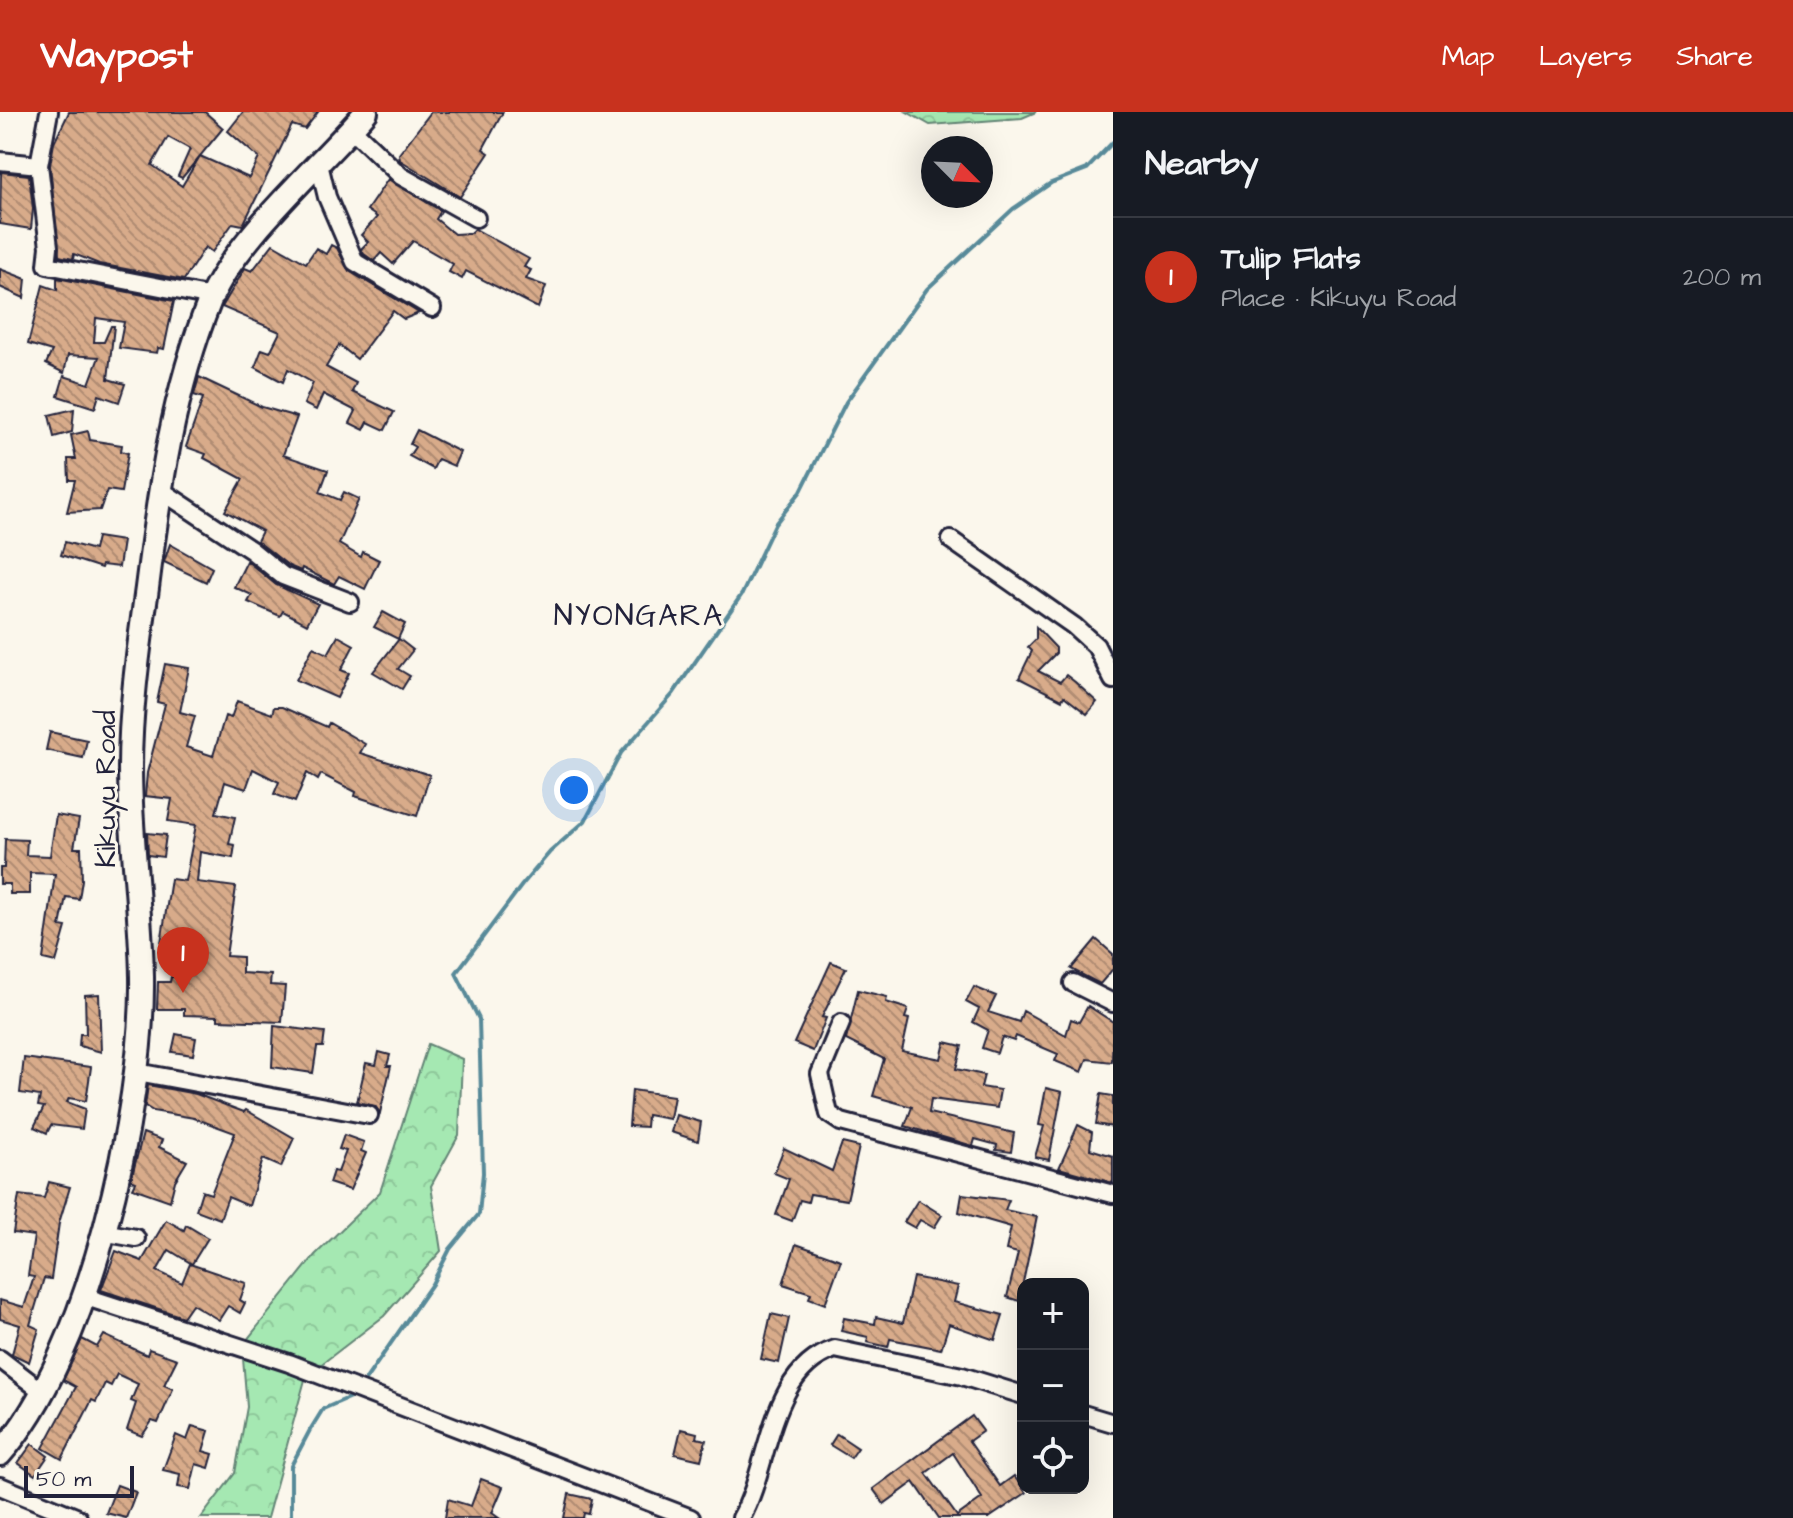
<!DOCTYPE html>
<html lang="en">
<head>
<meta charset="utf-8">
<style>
	:root { --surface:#171b24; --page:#242831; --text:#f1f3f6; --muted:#9ea1a6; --line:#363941; --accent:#c8321e }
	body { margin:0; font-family:"Architects Daughter",sans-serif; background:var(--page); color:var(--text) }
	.controls { position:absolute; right:24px; bottom:24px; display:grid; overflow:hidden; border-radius:16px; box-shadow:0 8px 32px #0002 }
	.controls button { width:72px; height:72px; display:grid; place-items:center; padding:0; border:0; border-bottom:2px solid var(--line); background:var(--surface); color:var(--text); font:40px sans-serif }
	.compass { position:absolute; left:921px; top:24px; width:72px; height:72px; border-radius:50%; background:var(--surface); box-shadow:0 8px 32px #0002; rotate:114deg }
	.scale { position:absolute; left:24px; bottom:20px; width:110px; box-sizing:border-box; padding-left:8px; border:4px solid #22223b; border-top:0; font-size:22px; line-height:28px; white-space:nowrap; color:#22223b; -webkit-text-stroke:6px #fbf7ec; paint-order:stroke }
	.you { position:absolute; left:574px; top:678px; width:28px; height:28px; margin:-20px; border:6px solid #fff; border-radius:50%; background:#1a73e8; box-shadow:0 0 0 12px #1a73e833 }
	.badge { display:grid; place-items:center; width:52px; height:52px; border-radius:50%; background:var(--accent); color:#fff; font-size:26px; font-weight:700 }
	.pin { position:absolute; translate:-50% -66px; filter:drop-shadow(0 2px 4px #0008) }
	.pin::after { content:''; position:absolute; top:42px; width:28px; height:24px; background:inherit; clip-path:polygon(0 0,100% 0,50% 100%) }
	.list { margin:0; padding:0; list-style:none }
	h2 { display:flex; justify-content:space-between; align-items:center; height:104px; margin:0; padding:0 32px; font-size:34px }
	h2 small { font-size:26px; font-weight:400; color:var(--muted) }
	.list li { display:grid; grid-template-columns:52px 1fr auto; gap:24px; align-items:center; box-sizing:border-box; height:120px; padding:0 32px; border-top:2px solid var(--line) }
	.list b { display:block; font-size:30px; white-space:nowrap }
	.list p { margin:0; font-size:26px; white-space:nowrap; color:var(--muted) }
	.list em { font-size:26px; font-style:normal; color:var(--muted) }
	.icon { flex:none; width:44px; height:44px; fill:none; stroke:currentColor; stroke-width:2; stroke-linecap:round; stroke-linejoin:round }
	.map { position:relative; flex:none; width:1113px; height:1406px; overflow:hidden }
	header { display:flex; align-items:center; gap:48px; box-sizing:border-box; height:112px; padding:0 40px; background:var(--accent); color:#fff }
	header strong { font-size:38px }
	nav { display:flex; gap:44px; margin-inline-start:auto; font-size:28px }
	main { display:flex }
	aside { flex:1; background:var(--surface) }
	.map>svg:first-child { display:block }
	.forest { fill:url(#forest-crowns); stroke:#648576; stroke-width:2 }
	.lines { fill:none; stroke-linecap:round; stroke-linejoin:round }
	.stream { stroke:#598a99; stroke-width:4 }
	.building { fill:url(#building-back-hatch); stroke:#22223b; stroke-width:2; fill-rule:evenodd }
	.minor-casing { stroke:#22223b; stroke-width:22 }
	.secondary-casing { stroke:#22223b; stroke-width:28 }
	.minor { stroke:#fbf7ec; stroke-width:16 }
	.secondary { stroke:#fbf7ec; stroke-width:22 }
	.labels { text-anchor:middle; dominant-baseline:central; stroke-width:6; stroke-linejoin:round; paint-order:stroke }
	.street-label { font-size:28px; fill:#22223b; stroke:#fbf7ec }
	.neighbourhood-label { font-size:30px; letter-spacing:2px; fill:#22223b; stroke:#fbf7ec }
</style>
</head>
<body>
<header>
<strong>Waypost</strong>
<nav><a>Map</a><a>Layers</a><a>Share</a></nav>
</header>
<main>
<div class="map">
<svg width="1113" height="1406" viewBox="0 0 1113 1406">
	<defs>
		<pattern id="forest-crowns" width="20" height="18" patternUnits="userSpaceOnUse" patternTransform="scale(2)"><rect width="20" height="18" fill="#a5e8b2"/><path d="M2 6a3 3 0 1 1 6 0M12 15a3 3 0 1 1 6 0" fill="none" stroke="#8ec79a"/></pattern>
		<pattern id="building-back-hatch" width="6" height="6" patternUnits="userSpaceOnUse" patternTransform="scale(2)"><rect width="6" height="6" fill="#d8ab8a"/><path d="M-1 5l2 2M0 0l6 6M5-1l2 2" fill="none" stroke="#af8b72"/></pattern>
	</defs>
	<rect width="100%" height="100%" fill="#fbf7ec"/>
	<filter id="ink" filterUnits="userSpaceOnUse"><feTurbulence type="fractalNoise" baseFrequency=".0125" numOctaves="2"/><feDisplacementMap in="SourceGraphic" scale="16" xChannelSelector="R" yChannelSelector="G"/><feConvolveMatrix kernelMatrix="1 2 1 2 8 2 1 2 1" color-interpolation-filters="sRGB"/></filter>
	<g filter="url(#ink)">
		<!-- forest -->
		<g class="forest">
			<polygon points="907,0 1036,0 1022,6 930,13"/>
			<polygon points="428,932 462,947 459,1023 431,1074 441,1139 384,1204 306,1264 267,1406 201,1406 235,1361 247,1295 242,1234 315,1143 380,1080"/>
		</g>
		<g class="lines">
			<!-- stream -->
			<g class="stream">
				<polyline points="366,1267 432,1172 450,1137 479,1102 483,1061 479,907 456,861 522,773 550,740 585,709 621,641 673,582 742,482 775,412 801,379 846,290 927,177 1013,97 1051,71 1087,57 1113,30"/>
				<polyline points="291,1406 291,1354 310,1318 323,1297 355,1283"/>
			</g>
		</g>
		<!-- building -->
		<g class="building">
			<path d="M69,0H205L223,16L200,44L249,66L259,46L228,19L243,0H318L305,17L292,13L243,113L233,111L212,140L205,135L184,168L99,152L74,142L73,147L59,144L50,53L54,31ZM168,25L190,37L178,64L182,66L200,44L182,74L152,53Z"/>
			<polygon points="431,0 503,0 483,37 489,41 460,85 400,48 399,42"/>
			<polygon points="1,60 29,63 33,97 31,117 0,112"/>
			<polygon points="388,67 441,99 436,107 454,122 471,121 475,117 529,147 524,155 531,158 526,167 546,174 538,196 466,159 462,167 449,160 453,152 413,129 393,152 381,141 374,149 364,142 361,137 368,130 361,123 377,105 367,98"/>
			<polygon points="273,132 306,151 316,136 326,142 331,133 337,136 349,159 419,201 404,207 393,199 357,247 339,233 326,255 356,271 352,280 394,300 385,318 368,310 364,318 350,311 356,299 323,282 316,298 304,292 313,271 288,257 283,270 255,255 262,237 270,240 280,220 222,195 245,156 252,159"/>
			<polygon points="0,157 26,167 24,186 0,175"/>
			<polygon points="57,166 174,189 164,237 158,236 157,241 119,236 124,210 96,206 94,230 104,230 111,214 114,214 108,267 125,272 119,290 99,283 95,296 58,284 64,264 89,272 99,245 68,243 64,261 46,252 52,239 28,232 43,173 57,178"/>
			<polygon points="199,265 262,295 297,305 283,343 328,358 320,380 340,388 344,380 359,387 339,432 361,445 363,440 379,448 365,477 339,464 334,472 302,456 301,459 289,454 257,429 262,419 225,399 243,367 204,346 206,342 186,335 203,286 194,283"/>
			<polygon points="74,297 72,320 54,325 49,303"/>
			<polygon points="417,318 460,340 454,354 438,347 433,357 409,344 415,335 410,332"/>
			<polygon points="88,319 90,328 122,333 121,339 128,341 121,380 107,378 100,398 67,400 75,368 69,368 68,347 76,347 71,323"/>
			<polygon points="97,425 123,429 119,455 102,453 101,456 61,443 65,430 94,438"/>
			<polygon points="170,432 212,456 206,470 164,450"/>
			<polygon points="247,449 276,473 318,492 307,512 283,499 280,504 248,490 252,483 234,475"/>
			<polygon points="383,500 405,512 398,527 374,515"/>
			<polygon points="1036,515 1056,536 1056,541 1038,559 1060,570 1066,563 1075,570 1097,590 1087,602 1064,584 1062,588 1019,566 1032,539 1028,535 1036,527"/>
			<polygon points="338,524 354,533 341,558 349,561 337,586 296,568 313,535 328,542"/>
			<polygon points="399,527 413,538 398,557 410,564 402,577 373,560"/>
			<polygon points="165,552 189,556 180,600 195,604 186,635 213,644 225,604 231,606 237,589 272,602 274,595 282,595 327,615 329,611 365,632 360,641 430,663 417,704 355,684 356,680 321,662 318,668 307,661 295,690 274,682 279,670 253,657 246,677 225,670 216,701 235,705 229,732 235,733 233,746 200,740 197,770 236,775 226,844 242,845 242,861 271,863 270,873 285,874 282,910 218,908 218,904 184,903 184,897 157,897 158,870 170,870 171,865 185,865 186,833 161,831 171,767 185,769 196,713 168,709 172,687 145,684 147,661 165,592 157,590"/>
			<polygon points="50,620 87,628 83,646 46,638"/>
			<polygon points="56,703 79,707 74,736 81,736 82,768 79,787 66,785 60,814 66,815 56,850 43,847 55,762 30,761 30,782 10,782 10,772 0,772 0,756 4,756 5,727 27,728 26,743 50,744"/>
			<polygon points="147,721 166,723 163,745 148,743"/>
			<polygon points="1096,827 1113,842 1113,857 1100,872 1071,857"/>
			<polygon points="831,850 846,856 822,905 826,906 813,939 794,931"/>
			<polygon points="974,875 996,884 988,900 1019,910 1023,899 1066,923 1071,907 1079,910 1088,894 1113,910 1112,950 1087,947 1082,960 1055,949 1058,942 1016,924 1014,929 1002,925 997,941 982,936 988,918 973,910 979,897 966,890"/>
			<polygon points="858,878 887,885 886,890 908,897 905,906 909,907 902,939 941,947 945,930 962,934 956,957 984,963 981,975 1000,978 997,996 931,987 929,1001 1014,1021 1011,1040 996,1038 997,1033 975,1027 973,1034 905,1014 912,995 873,984 884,947 846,928"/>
			<polygon points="99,882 101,940 79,934 80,922 86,922 85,883"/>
			<polygon points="274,914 325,920 323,935 317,935 313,961 272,955"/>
			<polygon points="176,922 196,926 193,943 172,940"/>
			<polygon points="379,940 390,943 387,954 391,954 380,1001 375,994 357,990 366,951 376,953"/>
			<polygon points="24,946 91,955 86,989 69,986 67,990 85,997 82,1017 51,1013 47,1021 34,1015 44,995 38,994 40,984 20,981"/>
			<polygon points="148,973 196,982 244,1000 246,998 294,1026 281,1055 263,1047 249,1094 228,1085 220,1107 196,1098 202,1079 211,1082 235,1021 194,1006 153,999 145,994"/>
			<polygon points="1046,976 1062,980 1049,1048 1035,1045 1044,1014 1039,1013"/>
			<polygon points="632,978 674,984 670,1007 647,1003 646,1015 629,1014"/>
			<polygon points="1101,982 1113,984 1113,1015 1096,1012"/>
			<polygon points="676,1003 701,1010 698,1029 671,1020"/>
			<polygon points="1078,1013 1092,1020 1090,1037 1113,1044 1113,1071 1059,1056"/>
			<polygon points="143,1021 162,1028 159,1035 187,1049 175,1069 170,1089 133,1076 136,1070 131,1068"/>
			<polygon points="344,1023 364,1030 361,1039 366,1041 350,1078 329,1071 333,1059 338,1060 346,1039 339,1037"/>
			<polygon points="842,1031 859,1035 847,1088 810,1082 808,1090 800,1088 792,1109 776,1103 789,1067 774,1061 784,1036 832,1059"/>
			<polygon points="49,1070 70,1075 59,1111 51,1167 44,1166 30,1213 39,1217 29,1250 12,1242 20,1213 0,1207 0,1188 24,1195 34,1165 28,1164 34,1124 13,1121 19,1083 44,1086"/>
			<polygon points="962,1082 1009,1088 1005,1098 1037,1105 1019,1189 1007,1185 1018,1141 1006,1138 1011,1115 959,1100"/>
			<polygon points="918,1088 942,1103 934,1116 920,1108 915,1116 904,1110"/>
			<polygon points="166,1108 184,1118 186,1113 208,1126 192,1152 169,1138 157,1159 182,1171 190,1152 246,1171 240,1188 245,1191 240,1201 228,1194 219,1208 192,1192 183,1205 101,1178 116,1139 142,1149"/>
			<polygon points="796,1132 841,1148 825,1192 809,1186 811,1181 783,1172"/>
			<polygon points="913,1165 958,1174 954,1190 1003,1203 995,1228 949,1212 941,1237 890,1227 888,1235 867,1230 868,1225 841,1219 844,1206 875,1212 876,1205 903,1211"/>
			<polygon points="771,1202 789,1206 779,1251 761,1247"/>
			<polygon points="104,1223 147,1243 149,1237 177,1247 164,1273 173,1277 158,1311 152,1309 142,1324 127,1318 136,1291 131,1289 138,1272 117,1262 111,1274 105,1271 96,1290 92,1288 62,1347 43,1336 76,1275 63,1268 82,1227 97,1235"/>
			<path d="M972,1304L983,1319L969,1329L1000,1374L1014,1364L1026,1381L989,1406H939L914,1370L884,1392L873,1377ZM953,1341L982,1386L957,1404L926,1361Z"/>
			<polygon points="192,1314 209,1319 203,1339 213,1342 209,1356 196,1352 190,1377 178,1375 180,1362 163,1358 176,1323 187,1328"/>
			<polygon points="681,1317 697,1321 696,1326 706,1328 701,1348 675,1342"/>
			<polygon points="837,1322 858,1336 851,1346 830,1333"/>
			<polygon points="32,1332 48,1344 35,1363 18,1351"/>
			<polygon points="481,1367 503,1375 492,1401 499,1406 445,1406 448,1387 471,1394"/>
			<polygon points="117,1373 136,1380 126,1406 106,1401"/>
			<polygon points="569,1382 592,1387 589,1402 584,1401 583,1406 564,1406"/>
		</g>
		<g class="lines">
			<!-- minor casing -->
			<g class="minor-casing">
				<g id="minor">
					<polyline points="352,17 401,64 476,106"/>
					<polyline points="0,49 39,53 49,135 47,153 212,185"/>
					<polyline points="319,52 327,85 355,150 432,196"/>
					<polyline points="39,53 49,0"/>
					<polyline points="159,377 251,438 283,464 350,490"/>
					<polyline points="951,428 1074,514 1096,534 1113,568"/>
					<polyline points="1073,871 1113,891"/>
					<polyline points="841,911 820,962 829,1002 841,1010 1113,1082"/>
					<polyline points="137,960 369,1003"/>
					<polyline points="102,1120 136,1126"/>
					<polyline points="83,1184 289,1251 691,1406"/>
					<polyline points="0,1247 43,1280"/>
					<polyline points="1083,1302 1113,1311"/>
					<polyline points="0,1374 78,1406"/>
					<path d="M741,1406C771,1352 768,1259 835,1237L962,1264L1023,1283"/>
				</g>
			</g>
			<!-- secondary casing -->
			<g class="secondary-casing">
				<path id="secondary" d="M0,1342C89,1244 144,996 142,865C141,796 130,726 130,656C130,597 139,535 147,476C159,379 173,280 210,188C236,126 321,53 366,0"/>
			</g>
			<!-- minor -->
			<use href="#minor" class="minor"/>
			<!-- secondary -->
			<use href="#secondary" class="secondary"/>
		</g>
	</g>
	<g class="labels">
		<!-- street labels -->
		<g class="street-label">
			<text transform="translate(106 677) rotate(-90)">Kikuyu Road</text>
		</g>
		<!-- neighbourhood labels -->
		<g class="neighbourhood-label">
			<text x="639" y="504">NYONGARA</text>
		</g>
	</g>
</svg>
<div class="controls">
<button>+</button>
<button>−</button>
<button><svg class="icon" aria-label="locate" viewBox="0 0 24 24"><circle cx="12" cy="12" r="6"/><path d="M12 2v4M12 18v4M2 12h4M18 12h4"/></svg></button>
</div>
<svg class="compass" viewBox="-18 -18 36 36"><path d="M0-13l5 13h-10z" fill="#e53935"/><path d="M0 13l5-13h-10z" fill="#9ea1a6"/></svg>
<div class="scale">50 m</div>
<div class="you"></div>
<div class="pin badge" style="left:183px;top:881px">1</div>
</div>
<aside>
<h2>Nearby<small></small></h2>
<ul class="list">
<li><span class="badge">1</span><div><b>Tulip Flats</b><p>Place · Kikuyu Road</p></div><em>200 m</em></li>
</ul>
</aside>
</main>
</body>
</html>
